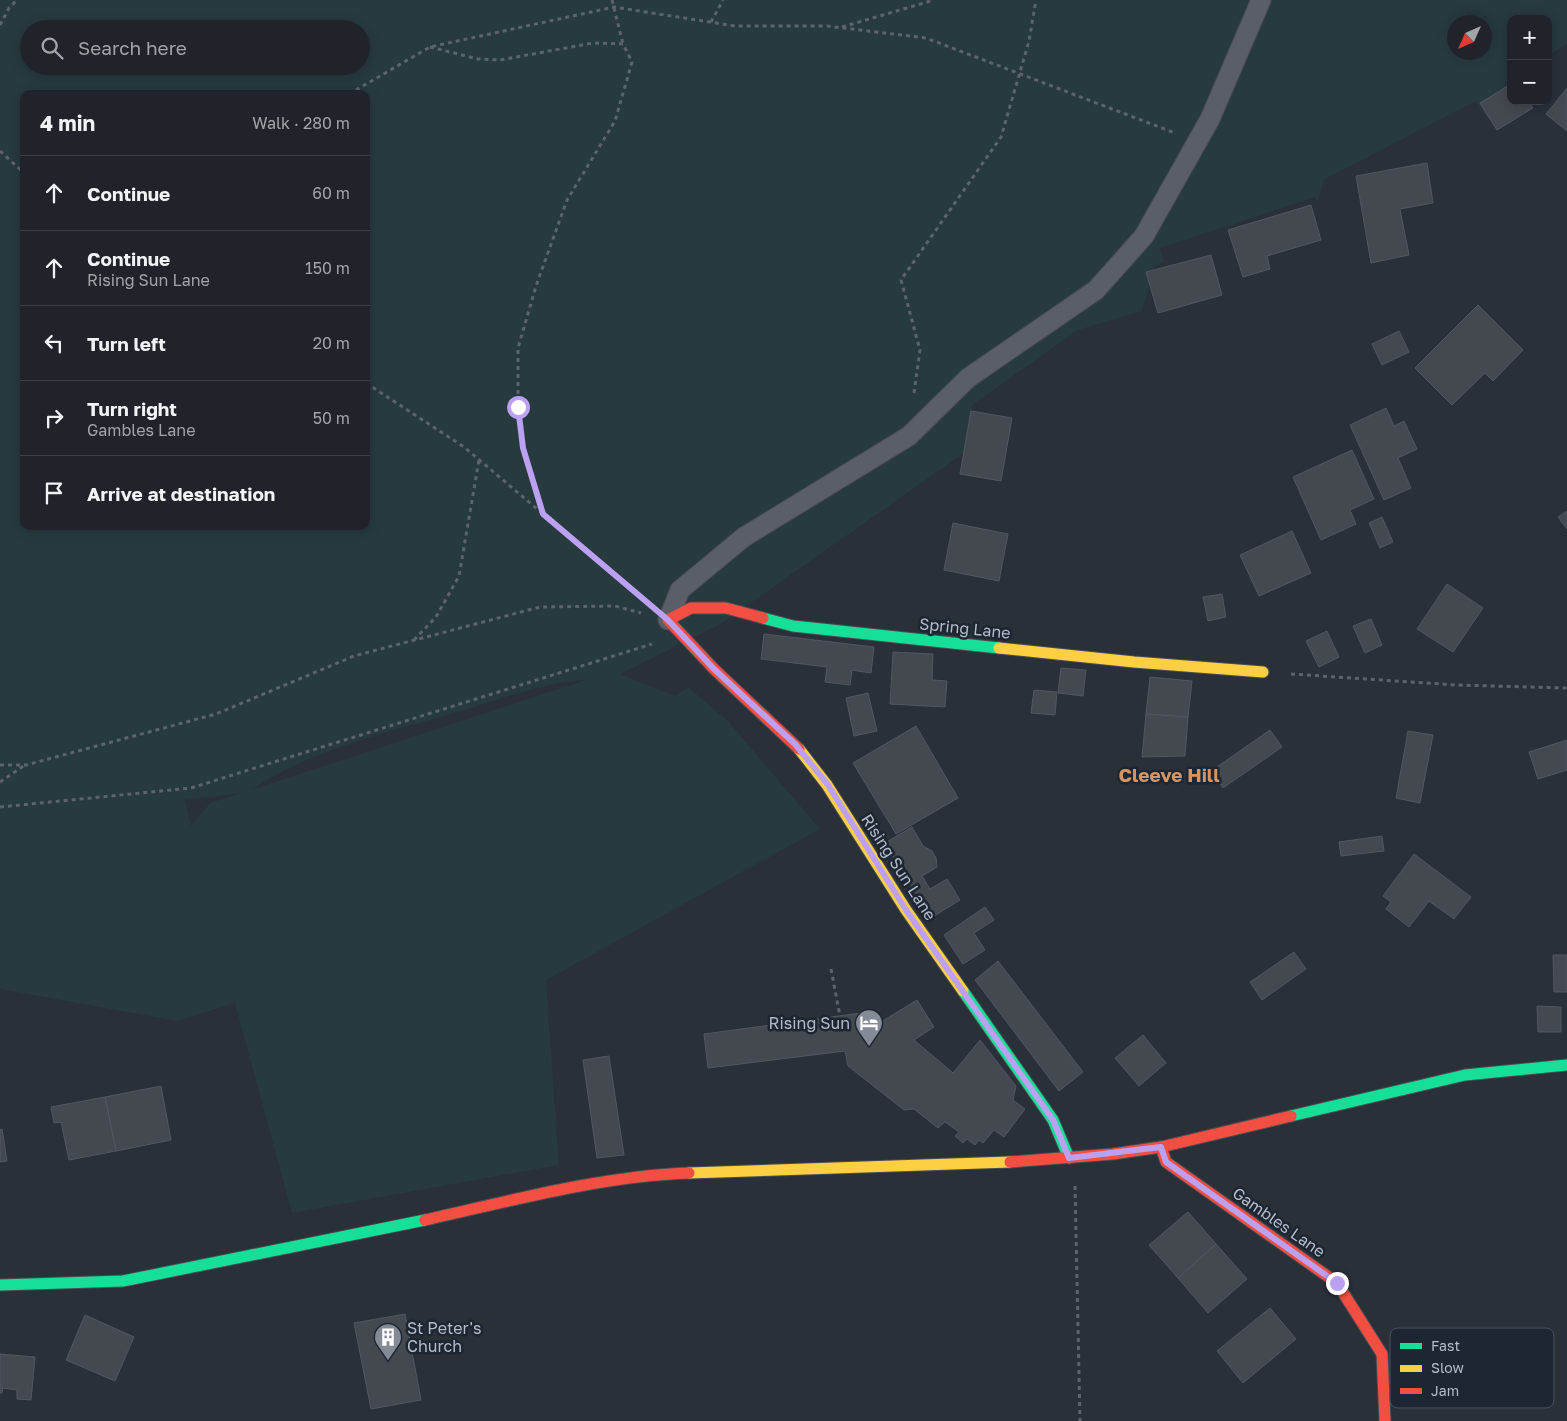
<!DOCTYPE html>
<html lang="en">
<head>
<meta charset="utf-8">
<style>
	:root { --surface:#20242a; --page:#2d3036; --text:#f1f3f6; --muted:#a2a4a8; --line:#3d4147 }
	body { margin:0; font-family:"Golos Text",sans-serif; background:var(--page); color:var(--text) }
	.controls { position:absolute; right:15px; top:15px; display:grid; overflow:hidden; border-radius:10px; box-shadow:0 2px 12px #0003 }
	.controls button { width:45px; height:45px; display:grid; place-items:center; padding:0; border:0; border-bottom:1px solid var(--line); background:var(--surface); color:var(--text); font:25px sans-serif }
	.compass { position:absolute; left:1447px; top:15px; width:45px; height:45px; border-radius:50%; background:var(--surface); box-shadow:0 2px 12px #0003; rotate:225deg }
	.stop { position:absolute; width:15px; height:15px; margin:-11px; border:4px solid #bca0f2; border-radius:50%; background:#fff }
	.stop.end { background:#bca0f2; border-color:#fff; box-shadow:0 1px 5px #0008 }
	.list { margin:0; padding:0; list-style:none }
	h2 { display:flex; justify-content:space-between; align-items:center; height:65px; margin:0; padding:0 20px; font-size:21px }
	h2 small { font-size:16px; font-weight:400; color:var(--muted) }
	.list li { display:grid; grid-template-columns:32px 1fr auto; gap:15px; align-items:center; box-sizing:border-box; height:75px; padding:0 20px; border-top:1px solid var(--line) }
	.list b { display:block; font-size:19px; white-space:nowrap }
	.list p { margin:0; font-size:16px; white-space:nowrap; color:var(--muted) }
	.list em { font-size:16px; font-style:normal; color:var(--muted) }
	.icon { flex:none; width:28px; height:28px; fill:none; stroke:currentColor; stroke-width:2; stroke-linecap:round; stroke-linejoin:round }
	.map { position:relative; flex:none; width:1567px; height:1421px; overflow:hidden }
	.search { position:absolute; background:var(--surface); box-shadow:0 2px 12px #0003; left:20px; top:20px; width:350px; height:55px; display:flex; align-items:center; gap:12px; box-sizing:border-box; padding:0 18px; border-radius:28px; color:var(--muted); font-size:19px }
	.panel { position:absolute; background:var(--surface); box-shadow:0 2px 12px #0003; left:20px; top:90px; width:350px; height:440px; border-radius:10px }
	.map>svg:first-child { display:block }
	.green { fill:#273a3e; fill-rule:evenodd }
	.building { fill:#444950; stroke:#52575f }
	.lines { fill:none; stroke-linecap:round; stroke-linejoin:round }
	.lane-casing { stroke:#484c53; stroke-width:21 }
	.fast-casing { stroke:#484c53; stroke-width:13 }
	.slow-casing { stroke:#484c53; stroke-width:13 }
	.jam-casing { stroke:#484c53; stroke-width:13 }
	.path { stroke:#5d636a; stroke-width:3; stroke-dasharray:4 4; stroke-linecap:butt }
	.lane { stroke:#5a5e66; stroke-width:19 }
	.fast { stroke:#16e098; stroke-width:11 }
	.slow { stroke:#ffcf43; stroke-width:11 }
	.jam { stroke:#f24e42; stroke-width:11 }
	.route { stroke:#bca0f2; stroke-width:6 }
	.labels { text-anchor:middle; dominant-baseline:central; stroke-width:5; stroke-linejoin:round; paint-order:stroke }
	.street-label { font-size:16px; fill:#b4bcc9; stroke:#1d2633 }
	.poi-label { font-size:16px; fill:#b4bcc9; stroke:#1d2633; text-anchor:end }
	.quarter-label { font-size:19px; font-weight:bold; fill:#d59563; stroke:#1d2633 }
	.key { fill:#1d2633; stroke:#4a5360; stroke-width:1 }
	.key-label { font-size:14px; fill:#b4bcc9 }
</style>
</head>
<body>
<div class="map">
<svg width="1567" height="1421" viewBox="0 0 1567 1421">
	<rect width="100%" height="100%" fill="#2a3038"/>
	<!-- green -->
	<path class="green" d="M0,0H1567V44L1548,56V19H1511V101H1516L1488,119L1476,101L1325,179L1317,202L1315,197L1160,248L1164,262L1155,266L1142,311L1078,330L972,405L964,453L722,623L620,674L675,696L688,687L728,721L820,829L546,980L559,1165L292,1213L235,1003L177,1021L0,989ZM1454,22H1484V52H1454ZM29,29H361V66H29ZM24,94H366V526H24ZM583,680V681L251,790C313,748 390,732 461,711C501,699 542,683 583,680ZM241,793L210,803L191,826L185,800Z"/>
	<!-- building -->
	<g class="building">
		<polygon points="1511,84 1511,101 1528,101 1533,108 1497,130 1480,103"/>
		<polygon points="1567,88 1567,131 1546,114"/>
		<polygon points="1427,163 1433,203 1400,209 1409,255 1371,263 1356,176"/>
		<polygon points="1311,205 1321,240 1267,256 1270,269 1243,277 1228,230"/>
		<polygon points="1211,255 1222,295 1158,313 1146,272"/>
		<polygon points="1478,305 1523,350 1493,381 1485,373 1452,405 1415,368"/>
		<polygon points="1399,331 1409,352 1382,365 1372,344"/>
		<polygon points="1386,408 1394,426 1404,421 1417,449 1398,458 1411,488 1384,500 1350,425"/>
		<polygon points="971,411 1012,418 1001,481 960,474"/>
		<polygon points="1352,450 1374,499 1350,510 1356,524 1321,540 1293,477"/>
		<polygon points="1567,511 1567,529 1558,517"/>
		<polygon points="1382,517 1393,542 1380,548 1369,523"/>
		<polygon points="953,523 1008,534 999,581 944,570"/>
		<polygon points="1292,531 1311,573 1259,596 1240,555"/>
		<polygon points="1447,584 1483,608 1453,652 1417,629"/>
		<polygon points="1222,594 1226,617 1208,621 1203,597"/>
		<polygon points="1371,619 1382,645 1365,653 1353,626"/>
		<polygon points="1327,631 1339,657 1319,667 1306,641"/>
		<polygon points="764,634 874,647 871,673 852,670 850,685 825,682 827,667 761,659"/>
		<polygon points="893,652 933,654 932,680 947,681 945,707 890,704"/>
		<polygon points="1061,668 1086,670 1083,696 1058,693"/>
		<polygon points="1150,677 1192,681 1188,717 1146,714"/>
		<polygon points="1034,690 1057,692 1055,715 1031,713"/>
		<polygon points="868,693 877,731 854,736 846,698"/>
		<polygon points="1146,714 1188,717 1185,756 1142,757"/>
		<polygon points="916,726 958,798 896,834 853,763"/>
		<polygon points="1270,730 1282,747 1223,788 1211,771"/>
		<polygon points="1408,731 1433,735 1420,803 1396,798"/>
		<polygon points="1567,740 1567,770 1538,779 1529,752"/>
		<polygon points="912,827 923,846 932,851 936,858 937,867 922,876 930,889 947,879 960,900 931,918 885,843"/>
		<polygon points="1382,836 1384,851 1341,856 1339,842"/>
		<polygon points="1414,854 1471,897 1454,919 1429,901 1409,927 1386,909 1391,902 1383,896"/>
		<polygon points="985,907 994,920 974,933 985,950 963,964 944,935"/>
		<polygon points="1294,952 1306,969 1262,1000 1250,982"/>
		<polygon points="1553,955 1567,955 1567,992 1554,992"/>
		<polygon points="998,961 1083,1072 1059,1091 975,980"/>
		<polygon points="917,1000 934,1027 914,1040 953,1073 980,1040 1016,1086 1013,1100 1025,1109 1004,1137 994,1130 983,1143 979,1140 975,1145 967,1139 963,1143 955,1136 959,1132 945,1122 938,1128 914,1109 904,1110 848,1066 845,1051 708,1068 704,1034 861,1013 881,1022"/>
		<polygon points="1537,1006 1561,1007 1561,1032 1538,1032"/>
		<polygon points="1143,1035 1166,1063 1139,1086 1115,1058"/>
		<polygon points="609,1056 624,1155 597,1158 583,1060"/>
		<polygon points="161,1086 171,1140 116,1151 105,1097"/>
		<polygon points="105,1097 116,1151 69,1160 61,1122 54,1123 51,1107"/>
		<polygon points="2,1129 7,1161 0,1162 0,1130"/>
		<polygon points="1188,1212 1216,1244 1178,1278 1149,1245"/>
		<polygon points="1216,1244 1247,1279 1208,1313 1178,1278"/>
		<polygon points="1270,1308 1296,1339 1243,1383 1217,1351"/>
		<polygon points="405,1314 421,1400 371,1409 354,1323"/>
		<polygon points="85,1315 134,1337 115,1381 66,1360"/>
		<polygon points="0,1354 35,1357 31,1400 17,1399 17,1390 3,1388 2,1393 0,1393"/>
	</g>
	<g class="lines">
		<!-- lane casing -->
		<g class="lane-casing">
			<polyline id="lane" points="668,620 680,590 744,537 909,436 968,378 1096,290 1144,236 1210,119 1261,0"/>
		</g>
		<!-- fast casing -->
		<g class="fast-casing">
			<g id="fast">
				<polyline points="763,618 793,626 999,648"/>
				<polyline points="963,991 1053,1120 1069,1158"/>
				<polyline points="1291,1116 1465,1075 1567,1065"/>
				<polyline points="0,1285 123,1281 425,1220"/>
			</g>
		</g>
		<!-- slow casing -->
		<g class="slow-casing">
			<g id="slow">
				<polyline points="999,648 1134,662 1263,672"/>
				<polyline points="799,749 827,785 906,910 963,991"/>
				<polyline points="689,1173 1010,1162"/>
			</g>
		</g>
		<!-- jam casing -->
		<g class="jam-casing">
			<g id="jam">
				<polyline points="763,618 726,608 691,608 668,620 714,669 799,749"/>
				<polyline points="1161,1147 1166,1162 1337,1283 1382,1354 1385,1421"/>
				<polyline points="1010,1162 1113,1154 1161,1147 1291,1116"/>
				<path d="M425,1220C510,1201 602,1176 689,1173"/>
			</g>
		</g>
		<!-- path -->
		<g class="path">
			<polyline points="612,0 623,44"/>
			<polyline points="711,22 723,0"/>
			<polyline points="0,25 9,8 17,0"/>
			<polyline points="842,27 934,0"/>
			<polyline points="430,47 478,59 500,60 593,43 623,44 632,62 615,121 567,200 536,286 518,348 518,407 523,448 543,514"/>
			<polyline points="349,94 430,47 614,7 735,26 827,26 926,38 1175,133"/>
			<polyline points="0,151 24,173"/>
			<polyline points="366,383 464,447 647,602"/>
			<polyline points="914,393 920,350 901,280 1001,137 1029,41 1036,0"/>
			<polyline points="414,640 436,617 459,576 479,460"/>
			<polyline points="1291,674 1456,685 1567,688"/>
			<polyline points="0,765 26,765 216,714 354,656 540,607 615,606 641,613"/>
			<polyline points="0,782 25,765"/>
			<polyline points="0,807 191,788 652,644"/>
			<polyline points="831,969 840,1016"/>
			<polyline points="1075,1186 1080,1421"/>
		</g>
		<!-- lane -->
		<use href="#lane" class="lane"/>
		<!-- fast -->
		<use href="#fast" class="fast"/>
		<!-- slow -->
		<use href="#slow" class="slow"/>
		<!-- jam -->
		<use href="#jam" class="jam"/>
	</g>
	<g class="lines">
		<!-- route -->
		<polyline class="route" points="518,407 523,448 543,514 668,620 714,669 795,744 828,785 906,910 1053,1120 1069,1158 1161,1147 1166,1162 1337,1283"/>
	</g>
	<!-- icons -->
	<defs>
		<g id="hotel-pin" transform="scale(1.4375)"><path d="M0 17L-7.5 6A9.5 9.5 0 1 1 7.5 6Z" fill="#848b96" stroke="#1d2633"/><path d="M-6-4.5h1.5V1H6V5H4.5V3h-9V5H-6ZM-4 0a1.8 1.8 0 1 1 3.6 0ZM.5 0V-2.5h3Q6-2.5 6 0Z" fill="#fff"/></g>
		<g id="building-pin" transform="scale(1.4375)"><path d="M0 17L-7.5 6A9.5 9.5 0 1 1 7.5 6Z" fill="#848b96" stroke="#1d2633"/><path d="M-4-6H4V6H1V3H-1V6H-4ZM-2.5-4.3h1.7v1.8h-1.7ZM.8-4.3h1.7v1.8H.8ZM-2.5-1h1.7V.8h-1.7ZM.8-1h1.7V.8H.8Z" fill="#fff"/></g>
	</defs>
	<g fill-rule="evenodd">
		<use href="#hotel-pin" x="869" y="1023"/>
		<use href="#building-pin" x="388" y="1337"/>
	</g>
	<g class="labels">
		<!-- street labels -->
		<g class="street-label">
			<text transform="translate(965 628) rotate(6)">Spring Lane</text>
			<text transform="translate(899 867) rotate(57)">Rising Sun Lane</text>
			<text transform="translate(1279 1222) rotate(35)">Gambles Lane</text>
		</g>
		<!-- poi labels -->
		<g class="poi-label">
			<text x="850" y="1023">Rising Sun</text>
			<text x="407" y="1328" text-anchor="start">St Peter's<tspan x="407" dy="18">Church</tspan></text>
		</g>
		<!-- quarter labels -->
		<g class="quarter-label">
			<text x="1169" y="774">Cleeve Hill</text>
		</g>
	</g>
	<!-- legend -->
	<rect x="1390" y="1328" width="164" height="80" rx="8" class="key"/>
	<rect x="1400" y="1343" width="22" height="6" fill="#16e098"/>
	<rect x="1400" y="1365" width="22" height="7" fill="#ffcf43"/>
	<rect x="1400" y="1388" width="22" height="6" fill="#f24e42"/>
	<g class="key-label">
		<text x="1431" y="1351">Fast</text>
		<text x="1431" y="1373">Slow</text>
		<text x="1431" y="1396">Jam</text>
	</g>
</svg>
<div class="controls">
<button>+</button>
<button>−</button>
</div>
<svg class="compass" viewBox="-18 -18 36 36"><path d="M0-13l5 13h-10z" fill="#e53935"/><path d="M0 13l5-13h-10z" fill="#a2a4a8"/></svg>
<div class="stop" style="left:518px;top:407px"></div>
<div class="stop end" style="left:1337px;top:1283px"></div>
<div class="search"><svg class="icon" aria-label="search" viewBox="0 0 24 24"><circle cx="10" cy="10" r="6"/><path d="M15 15l6 6"/></svg>Search here</div>
<section class="panel">
<h2>4 min<small>Walk · 280 m</small></h2>
<ul class="list">
<li><svg class="icon" aria-label="ahead" viewBox="0 0 24 24"><path d="M12 20V5M6 11l6-6 6 6"/></svg><div><b>Continue</b></div><em>60 m</em></li>
<li><svg class="icon" aria-label="ahead" viewBox="0 0 24 24"><path d="M12 20V5M6 11l6-6 6 6"/></svg><div><b>Continue</b><p>Rising Sun Lane</p></div><em>150 m</em></li>
<li><svg class="icon" aria-label="left" viewBox="0 0 24 24"><path d="M17 20v-9H6M10 6l-5 5 5 5"/></svg><div><b>Turn left</b></div><em>20 m</em></li>
<li><svg class="icon" aria-label="right" viewBox="0 0 24 24"><path d="M7 20v-9h11M14 6l5 5-5 5"/></svg><div><b>Turn right</b><p>Gambles Lane</p></div><em>50 m</em></li>
<li><svg class="icon" aria-label="arrive" viewBox="0 0 24 24"><path d="M6 21V4h12l-3 4 3 4H6"/></svg><div><b>Arrive at destination</b></div></li>
</ul>
</section>
</div>
</body>
</html>
